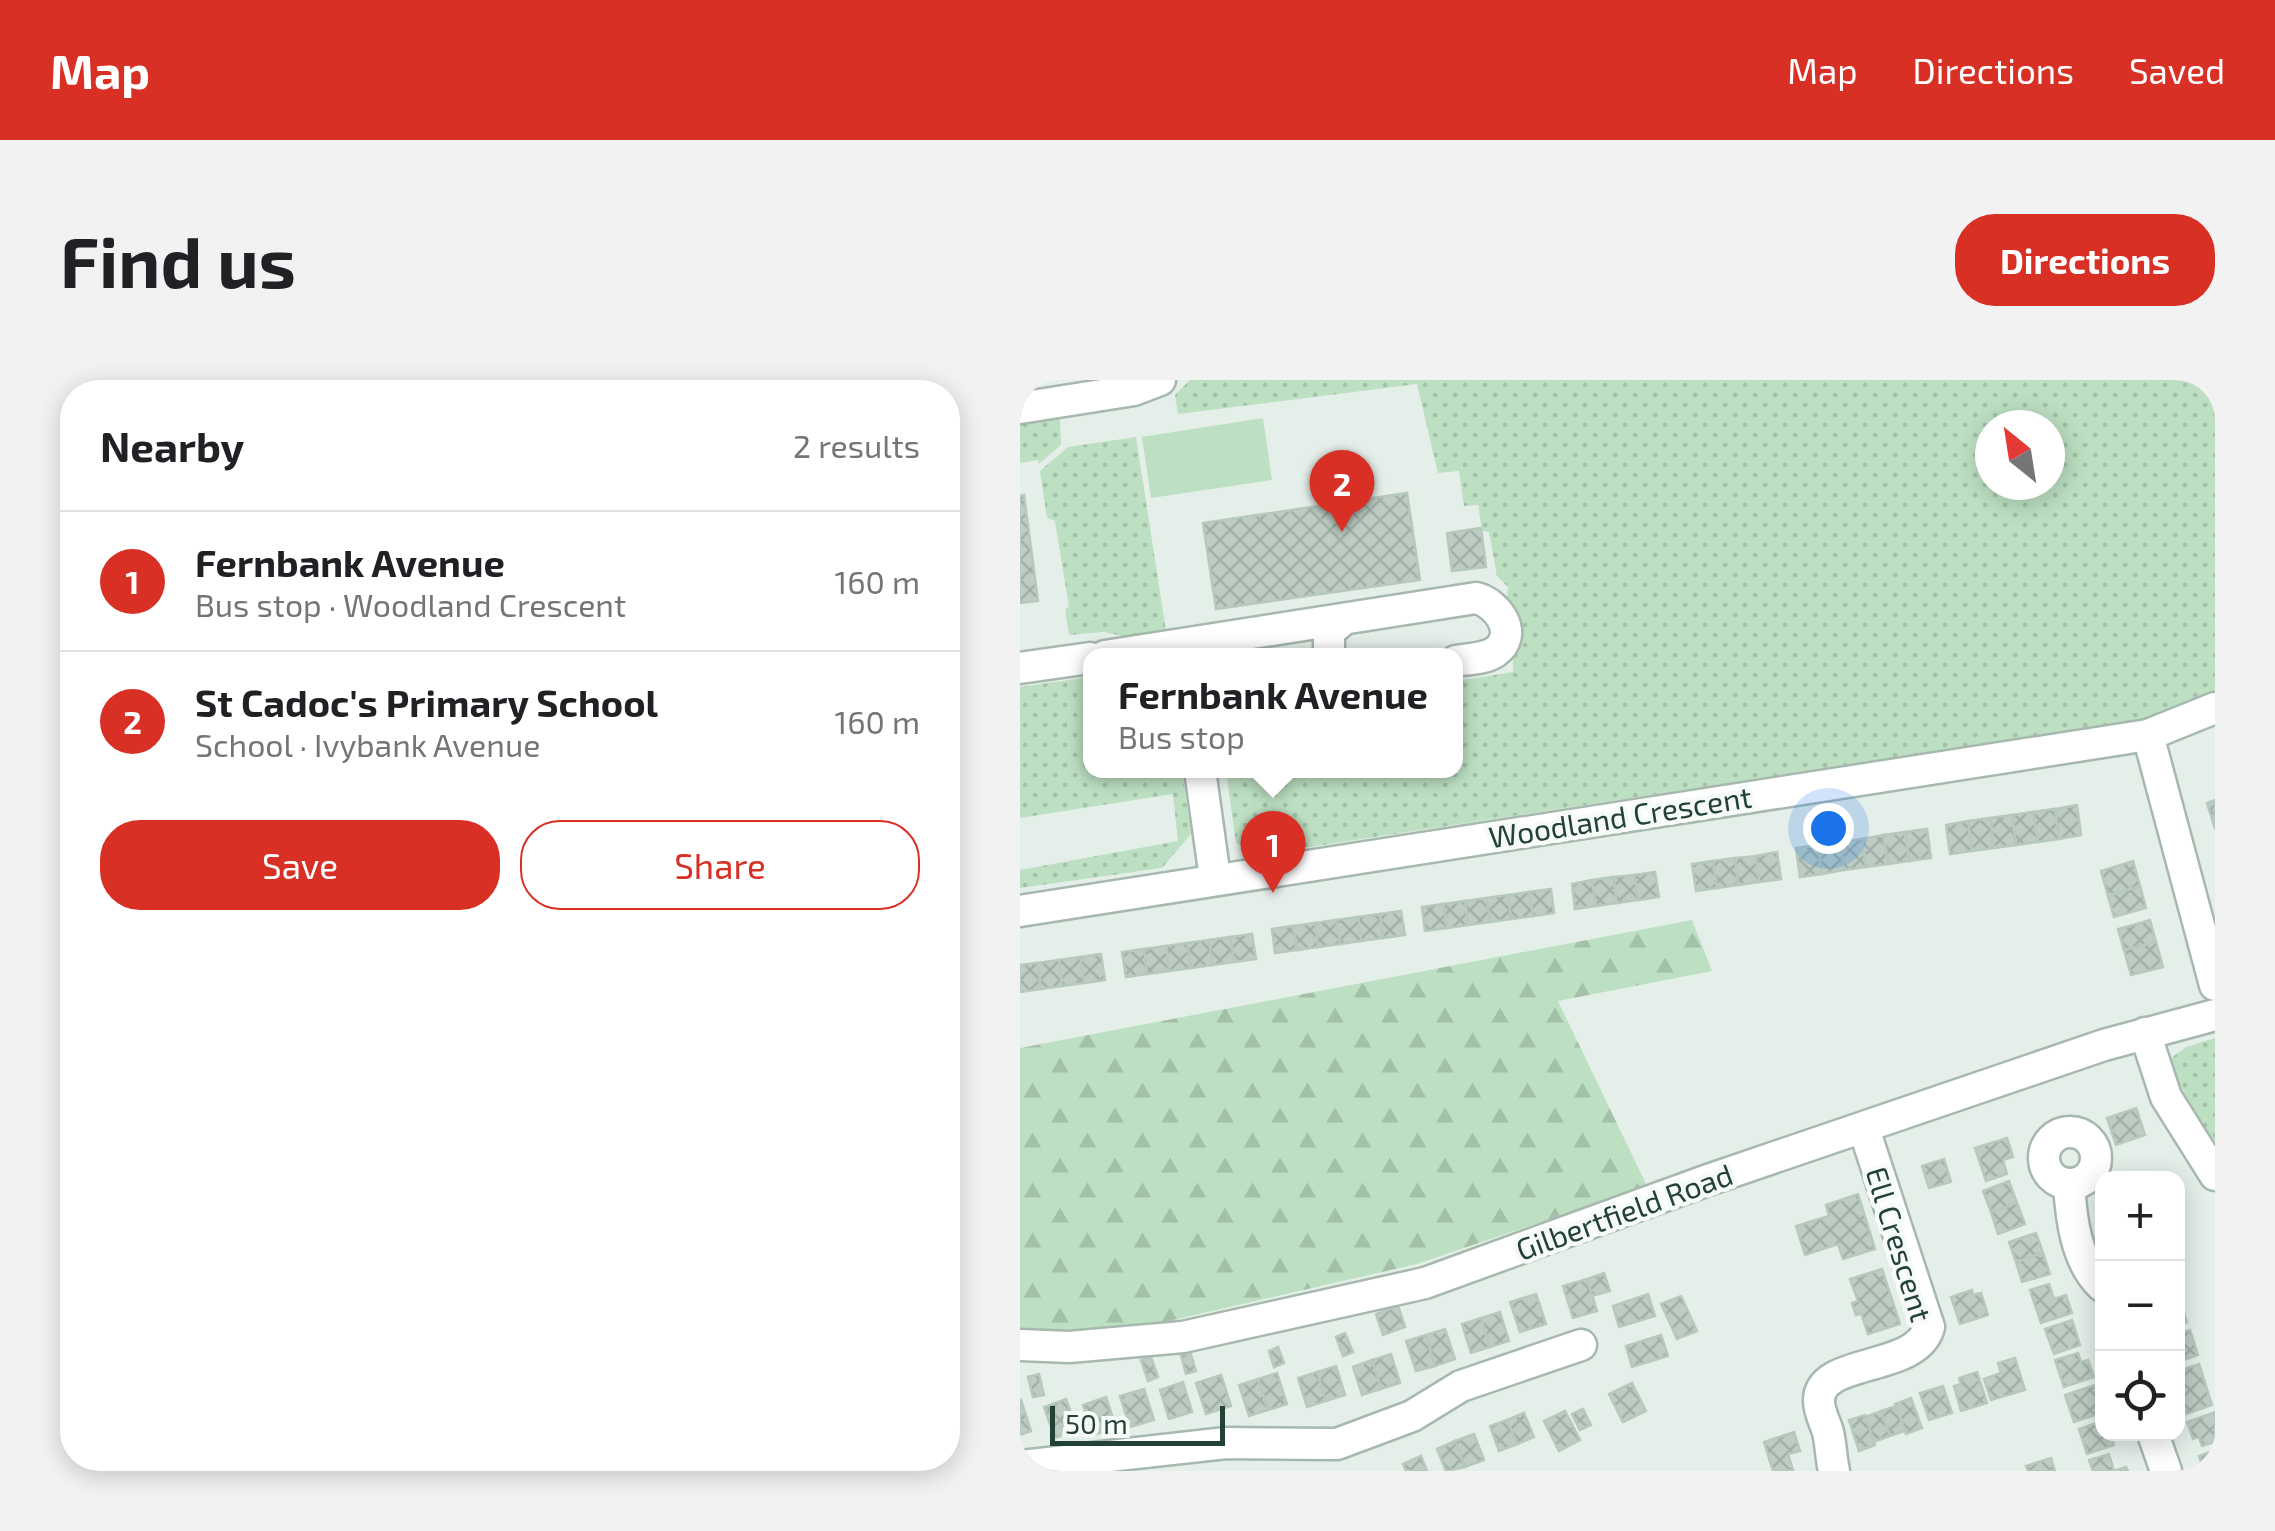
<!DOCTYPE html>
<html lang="en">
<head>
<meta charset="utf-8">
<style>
	:root { --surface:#fff; --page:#f2f2f2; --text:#202124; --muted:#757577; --line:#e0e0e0; --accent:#d93025 }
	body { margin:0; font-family:"Exo 2",sans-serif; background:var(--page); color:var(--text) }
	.controls { position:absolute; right:30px; bottom:30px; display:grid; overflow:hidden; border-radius:20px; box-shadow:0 5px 25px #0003 }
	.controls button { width:90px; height:90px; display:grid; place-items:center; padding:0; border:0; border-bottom:2px solid var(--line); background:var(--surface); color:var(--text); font:50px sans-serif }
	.compass { position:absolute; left:955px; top:30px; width:90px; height:90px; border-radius:50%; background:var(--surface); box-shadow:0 5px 25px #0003; rotate:330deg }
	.scale { position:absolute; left:30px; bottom:25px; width:175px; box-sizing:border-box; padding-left:10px; border:5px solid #234235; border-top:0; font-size:28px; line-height:35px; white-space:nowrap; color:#234235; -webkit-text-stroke:8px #f6fbf8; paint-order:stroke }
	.you { position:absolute; left:808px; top:448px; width:35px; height:35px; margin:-25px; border:8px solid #fff; border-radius:50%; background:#1a73e8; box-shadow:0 0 0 15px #1a73e833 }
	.badge { display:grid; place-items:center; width:65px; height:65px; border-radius:50%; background:var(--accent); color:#fff; font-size:32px; font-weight:700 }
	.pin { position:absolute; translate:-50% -82px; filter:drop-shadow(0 2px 5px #0008) }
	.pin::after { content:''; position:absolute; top:52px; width:35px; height:30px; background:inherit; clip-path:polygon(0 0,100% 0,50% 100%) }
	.popup { position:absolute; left:63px; top:268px; width:380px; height:130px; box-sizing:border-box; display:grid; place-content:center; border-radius:20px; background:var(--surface); filter:drop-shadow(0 2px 8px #0005); font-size:32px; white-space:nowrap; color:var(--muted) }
	.popup b { font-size:38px; color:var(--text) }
	.popup::after { content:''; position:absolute; left:50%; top:100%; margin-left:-20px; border:20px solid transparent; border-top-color:var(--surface) }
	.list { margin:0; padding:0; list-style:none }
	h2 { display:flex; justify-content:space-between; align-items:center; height:130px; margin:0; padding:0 40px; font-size:42px }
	h2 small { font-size:32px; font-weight:400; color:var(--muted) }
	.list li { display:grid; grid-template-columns:65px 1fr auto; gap:30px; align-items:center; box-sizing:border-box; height:140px; padding:0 40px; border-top:2px solid var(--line) }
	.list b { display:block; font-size:38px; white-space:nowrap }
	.list p { margin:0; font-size:32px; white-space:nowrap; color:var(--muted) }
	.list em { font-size:32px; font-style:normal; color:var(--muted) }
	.actions { display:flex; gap:20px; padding:30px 40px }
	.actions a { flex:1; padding:22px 0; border:2px solid var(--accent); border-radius:40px; text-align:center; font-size:35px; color:var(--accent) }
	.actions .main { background:var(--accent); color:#fff }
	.icon { flex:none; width:55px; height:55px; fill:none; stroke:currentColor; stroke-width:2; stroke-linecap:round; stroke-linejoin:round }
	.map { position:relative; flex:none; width:1195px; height:1091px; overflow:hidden; border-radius:40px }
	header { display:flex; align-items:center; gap:60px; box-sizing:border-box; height:140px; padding:0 50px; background:var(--accent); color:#fff }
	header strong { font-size:48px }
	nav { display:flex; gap:55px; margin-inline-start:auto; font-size:35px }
	.intro { display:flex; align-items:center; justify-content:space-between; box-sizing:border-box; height:240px; padding:0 60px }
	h1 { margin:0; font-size:70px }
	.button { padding:25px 45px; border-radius:40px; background:var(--accent); color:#fff; font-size:35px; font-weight:700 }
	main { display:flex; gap:60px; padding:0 60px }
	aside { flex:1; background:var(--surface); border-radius:40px; box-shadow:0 5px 25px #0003 }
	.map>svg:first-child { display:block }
	.grass { fill:url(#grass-dots); fill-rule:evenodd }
	.forest { fill:url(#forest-firs) }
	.pitch { fill:#bde0c2 }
	.building { fill:url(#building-cross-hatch); stroke:#b7c9bf; stroke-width:2.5 }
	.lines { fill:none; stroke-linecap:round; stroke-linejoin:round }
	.minor-casing { stroke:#a7b8af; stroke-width:35 }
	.minor { stroke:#fff; stroke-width:30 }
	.labels { text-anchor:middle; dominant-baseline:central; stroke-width:9; stroke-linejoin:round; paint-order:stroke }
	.street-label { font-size:30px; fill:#234235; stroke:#f6fbf8 }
</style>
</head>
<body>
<header>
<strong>Map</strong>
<nav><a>Map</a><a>Directions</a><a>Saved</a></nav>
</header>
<div class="intro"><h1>Find us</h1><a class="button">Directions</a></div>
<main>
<aside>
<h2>Nearby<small>2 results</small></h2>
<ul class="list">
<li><span class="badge">1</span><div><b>Fernbank Avenue</b><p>Bus stop · Woodland Crescent</p></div><em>160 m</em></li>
<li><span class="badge">2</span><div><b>St Cadoc's Primary School</b><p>School · Ivybank Avenue</p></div><em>160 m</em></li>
</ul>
<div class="actions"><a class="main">Save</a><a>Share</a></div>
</aside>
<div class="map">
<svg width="1195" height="1091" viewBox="0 0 1195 1091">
	<defs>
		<pattern id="grass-dots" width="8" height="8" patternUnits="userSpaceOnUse" patternTransform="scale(2.5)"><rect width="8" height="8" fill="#bde0c2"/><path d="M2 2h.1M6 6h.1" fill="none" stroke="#a2c1a7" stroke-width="1.8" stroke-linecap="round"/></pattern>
		<pattern id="forest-firs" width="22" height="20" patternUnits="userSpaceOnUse" patternTransform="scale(2.5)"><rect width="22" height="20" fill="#bde0c2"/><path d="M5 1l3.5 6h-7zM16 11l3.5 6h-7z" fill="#a2c1a7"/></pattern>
		<pattern id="building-cross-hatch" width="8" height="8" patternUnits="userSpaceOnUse" patternTransform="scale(2.5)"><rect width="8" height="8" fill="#bdcdc4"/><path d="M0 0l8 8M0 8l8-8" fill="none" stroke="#a2b1a9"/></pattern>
	</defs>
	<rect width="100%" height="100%" fill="#e5efe9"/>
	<!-- grass -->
	<g class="grass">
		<path d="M170,0H1195V310L1122,340L237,475L216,463L206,391L436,390V301L493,292V229L487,219L488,207L477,196L469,152L462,151L458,125L444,126L439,91L418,93L397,4L158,34L155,15ZM970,45H1030V105H970Z"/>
		<polygon points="40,37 41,65 19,84 18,80 0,83 0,43"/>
		<polygon points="116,57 146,251 107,257 84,252 49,255 45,229 49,227 35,141 27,138 20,91 48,67"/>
		<polygon points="70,297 70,390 162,391 171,454 142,488 0,508 0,490 158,461 153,414 0,438 0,307"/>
		<polygon points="1195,658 1195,762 1179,741 1151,688 1151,678 1166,667"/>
	</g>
	<!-- forest -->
	<polygon class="forest" points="672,540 692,591 538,621 627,806 397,884 66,960 0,954 0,668"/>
	<!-- pitch -->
	<polygon class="pitch" points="243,38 252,100 131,118 122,57"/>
	<!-- building -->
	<g class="building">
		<polygon points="387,113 400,200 196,229 183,143"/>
		<polygon points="4,115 18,221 0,223 0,116"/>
		<polygon points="461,148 466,187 432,191 427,153"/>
		<polygon points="1195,420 1195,449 1187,423"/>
		<polygon points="1057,425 1061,455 1039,459 1035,429"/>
		<polygon points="1035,429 1039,459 1018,462 1013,432"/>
		<polygon points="1013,432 1018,462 996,465 992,435"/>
		<polygon points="992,435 996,465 974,468 970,438"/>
		<polygon points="970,438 974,468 952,471 948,441"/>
		<polygon points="948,441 952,471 930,474 926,445"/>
		<polygon points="907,449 911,478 889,481 885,452"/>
		<polygon points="885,452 889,481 868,484 863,455"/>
		<polygon points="863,455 868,484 846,487 842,459"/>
		<polygon points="842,459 846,487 824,490 820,462"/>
		<polygon points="820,462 824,490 802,494 798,465"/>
		<polygon points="798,465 802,494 780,497 776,468"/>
		<polygon points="757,472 761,499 739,502 736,476"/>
		<polygon points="736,476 739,502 718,505 715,478"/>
		<polygon points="715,478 718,505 697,508 693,481"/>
		<polygon points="693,481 697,508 676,511 672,484"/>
		<polygon points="1113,481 1120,506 1088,516 1081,491"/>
		<polygon points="635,492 639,517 618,520 614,495"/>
		<polygon points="614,495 618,520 597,523 593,497"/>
		<polygon points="593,497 597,523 576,526 572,500"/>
		<polygon points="572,500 576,526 555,529 552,504"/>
		<polygon points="1120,506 1126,528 1094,537 1088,516"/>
		<polygon points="531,509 534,533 513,536 509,512"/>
		<polygon points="509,512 513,536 491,539 488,515"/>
		<polygon points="488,515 491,539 470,542 466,518"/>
		<polygon points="466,518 470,542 448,545 445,521"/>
		<polygon points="445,521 448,545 427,548 423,524"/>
		<polygon points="423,524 427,548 405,551 402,527"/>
		<polygon points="381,531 385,555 363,558 360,534"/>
		<polygon points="360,534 363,558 341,561 338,537"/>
		<polygon points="338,537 341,561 320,564 316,540"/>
		<polygon points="316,540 320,564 298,567 295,543"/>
		<polygon points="1130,540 1136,562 1104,570 1098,549"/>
		<polygon points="295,543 298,567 277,570 273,546"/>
		<polygon points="273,546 277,570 255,573 252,549"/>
		<polygon points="232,554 236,579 214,582 210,557"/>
		<polygon points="210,557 214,582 192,585 189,560"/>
		<polygon points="189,560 192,585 171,588 167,563"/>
		<polygon points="1136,562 1143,587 1111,595 1104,570"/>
		<polygon points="167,563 171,588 149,591 146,566"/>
		<polygon points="146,566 149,591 127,594 124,569"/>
		<polygon points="124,569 127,594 106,597 102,572"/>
		<polygon points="81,574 85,600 64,603 60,577"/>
		<polygon points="60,577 64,603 42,606 39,580"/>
		<polygon points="39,580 42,606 21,609 17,583"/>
		<polygon points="17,583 21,609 0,612 0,585"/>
		<polygon points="1116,728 1125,755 1096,765 1087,738"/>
		<polygon points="987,758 993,777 983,780 987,794 966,801 955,768"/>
		<polygon points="924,779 931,802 909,808 902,786"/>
		<polygon points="989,801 997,823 971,832 963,811"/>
		<polygon points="838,814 855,869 823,879 818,864 785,875 776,846 809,836 806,825"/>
		<polygon points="997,823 1005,844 978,854 971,832"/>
		<polygon points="1016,853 1023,873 996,882 989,862"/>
		<polygon points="1023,873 1030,894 1002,902 996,882"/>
		<polygon points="862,889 880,944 848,954 841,933 836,935 832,923 838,921 830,899"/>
		<polygon points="584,893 590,911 572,916 567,899"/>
		<polygon points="567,899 577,931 553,938 543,906"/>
		<polygon points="1029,904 1034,919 1046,915 1052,933 1021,943 1010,910"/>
		<polygon points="952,910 953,915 961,913 968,935 940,944 931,917"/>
		<polygon points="516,914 526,944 500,952 490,922"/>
		<polygon points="628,914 635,936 599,947 593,926"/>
		<polygon points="661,916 677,951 657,959 641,924"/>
		<polygon points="1159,917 1167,942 1158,946 1158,918"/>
		<polygon points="378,926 385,947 363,955 356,934"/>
		<polygon points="480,932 489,961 470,967 461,938"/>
		<polygon points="461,938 470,967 451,973 442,944"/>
		<polygon points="1052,940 1060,965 1034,974 1025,949"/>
		<polygon points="425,949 435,979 415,986 406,955"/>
		<polygon points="1170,950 1178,975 1158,982 1158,954"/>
		<polygon points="325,953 333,972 323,976 316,957"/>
		<polygon points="406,955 415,986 396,991 386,961"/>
		<polygon points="641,955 648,976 612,987 606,966"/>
		<polygon points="258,967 264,983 254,987 249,971"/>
		<polygon points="170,972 176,991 166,994 161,975"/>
		<polygon points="1058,973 1061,982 1068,980 1074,997 1044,1007 1035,980"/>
		<polygon points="371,974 380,1003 361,1009 352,980"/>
		<polygon points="131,977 138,997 128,1001 121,980"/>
		<polygon points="995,978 1005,1010 971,1020 964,999 981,993 978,983"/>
		<polygon points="352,980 361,1009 342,1015 333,987"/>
		<polygon points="1179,984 1192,1025 1166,1034 1158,1010 1158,991"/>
		<polygon points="316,986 325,1015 306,1021 297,992"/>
		<polygon points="297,992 306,1021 287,1027 278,998"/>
		<polygon points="957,992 967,1023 941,1031 934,1006 941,1004 939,998"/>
		<polygon points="257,993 267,1024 248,1030 238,999"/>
		<polygon points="19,994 24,1015 13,1017 8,997"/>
		<polygon points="201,995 211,1026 186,1034 176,1003"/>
		<polygon points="238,999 248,1030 229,1036 219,1005"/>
		<polygon points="163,1002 172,1032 149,1039 140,1010"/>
		<polygon points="612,1003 626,1031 603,1042 589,1014"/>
		<polygon points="1075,1005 1082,1033 1054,1042 1045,1015"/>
		<polygon points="923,1006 932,1033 909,1040 900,1013"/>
		<polygon points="124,1009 134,1040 110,1047 100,1016"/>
		<polygon points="86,1017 96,1048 73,1055 63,1025"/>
		<polygon points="891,1018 902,1048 886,1054 875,1024"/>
		<polygon points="46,1019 57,1050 35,1058 24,1027"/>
		<polygon points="1,1020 11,1051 0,1055 0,1021"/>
		<polygon points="876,1026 885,1051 870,1056 861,1031"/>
		<polygon points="563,1029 571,1045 560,1050 552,1034"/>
		<polygon points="545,1031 560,1060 539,1071 524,1041"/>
		<polygon points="861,1031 870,1056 854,1062 845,1037"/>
		<polygon points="1195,1032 1195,1062 1182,1066 1179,1057 1173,1059 1167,1042"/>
		<polygon points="504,1033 514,1057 497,1064 487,1040"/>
		<polygon points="845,1035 855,1065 839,1071 829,1040"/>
		<polygon points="487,1040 497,1064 479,1071 470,1046"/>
		<polygon points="1082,1041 1082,1054 1090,1054 1094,1065 1067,1074 1059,1049"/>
		<polygon points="774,1052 780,1071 768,1074 773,1090 753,1091 744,1062"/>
		<polygon points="454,1054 464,1080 445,1087 435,1061"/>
		<polygon points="435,1061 445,1087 426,1091 417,1069"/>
		<polygon points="1195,1070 1195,1091 1184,1091 1179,1076"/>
		<polygon points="1089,1074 1094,1091 1106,1087 1108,1091 1073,1091 1069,1080"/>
		<polygon points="401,1076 407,1091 386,1091 383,1084"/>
		<polygon points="1031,1078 1035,1091 1008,1091 1006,1086"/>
	</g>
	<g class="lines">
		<!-- minor casing -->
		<g class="minor-casing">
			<g id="minor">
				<polyline points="0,28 114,10 140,0"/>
				<path d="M85,276L456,218C478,223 500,255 475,272C465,279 447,279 436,281"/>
				<polyline points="309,276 309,252 324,239"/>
				<polyline points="0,288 70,278"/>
				<polyline points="1128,355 1195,605"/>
				<polyline points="180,390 195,498"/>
				<polyline points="0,531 1128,355 1195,328"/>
				<polyline points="1125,653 1146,717 1195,795"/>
				<circle cx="1050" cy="778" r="26"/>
				<path d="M1049,804C1051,838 1056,882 1082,906"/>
				<polyline points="0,965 49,967 163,957 405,903 688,800 1084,665 1195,635"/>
				<polyline points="1133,1054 1146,1091"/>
				<polyline points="0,1086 206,1063 317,1064 392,1036 441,1006 561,965"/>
				<path d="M814,1091C811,1078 811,1065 808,1052C805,1042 799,1032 799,1021C798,977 897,993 909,947L844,749"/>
			</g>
		</g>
		<!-- minor -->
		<use href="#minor" class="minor"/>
	</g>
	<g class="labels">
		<!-- street labels -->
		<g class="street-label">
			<text transform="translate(600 436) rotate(-9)">Woodland Crescent</text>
			<text transform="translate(604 831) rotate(-20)">Gilbertfield Road</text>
			<text transform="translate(880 864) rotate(73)">Ell Crescent</text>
		</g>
	</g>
</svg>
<div class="controls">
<button>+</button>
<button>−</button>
<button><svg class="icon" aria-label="locate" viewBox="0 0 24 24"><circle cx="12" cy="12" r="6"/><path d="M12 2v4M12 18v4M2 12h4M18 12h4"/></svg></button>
</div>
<svg class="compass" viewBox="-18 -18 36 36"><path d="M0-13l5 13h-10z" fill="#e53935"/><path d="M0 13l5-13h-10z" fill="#757577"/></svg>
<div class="scale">50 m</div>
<div class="you"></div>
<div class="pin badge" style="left:253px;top:513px">1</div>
<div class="popup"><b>Fernbank Avenue</b>Bus stop</div>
<div class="pin badge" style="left:322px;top:152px">2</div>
</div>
</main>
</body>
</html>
